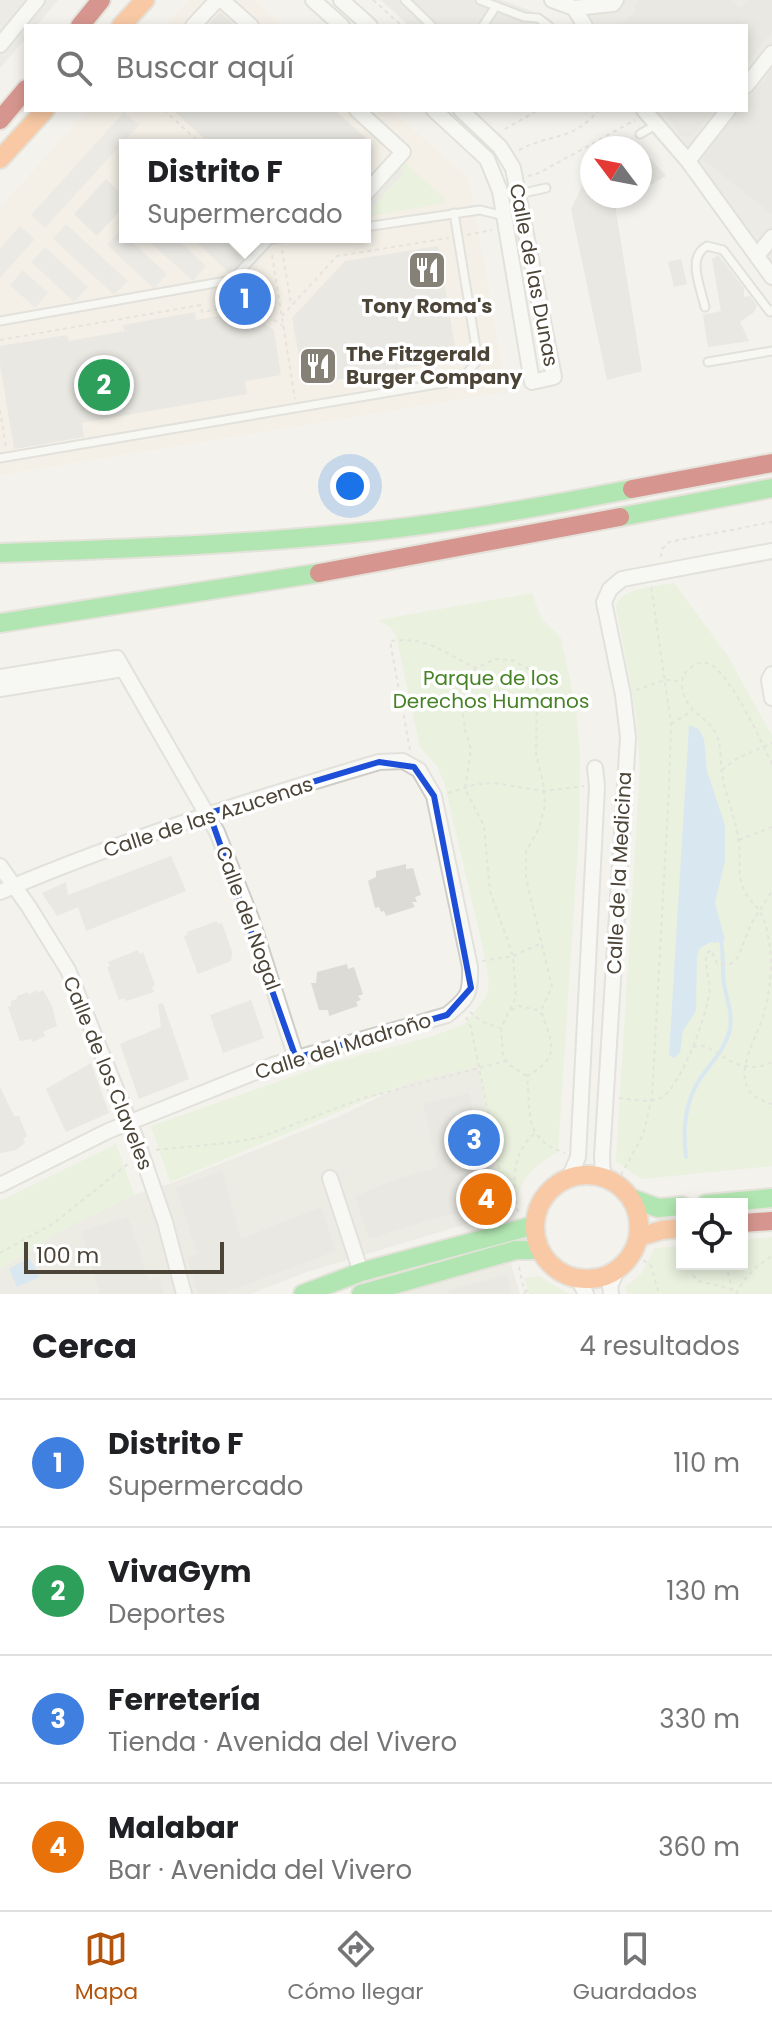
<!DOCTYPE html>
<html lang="es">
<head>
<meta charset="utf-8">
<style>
	:root { --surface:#fff; --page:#f6f6f6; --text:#202124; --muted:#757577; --line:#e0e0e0; --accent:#b45309 }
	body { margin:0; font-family:Poppins,sans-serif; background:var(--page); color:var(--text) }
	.controls { position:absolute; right:24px; bottom:24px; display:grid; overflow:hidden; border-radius:0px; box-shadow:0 4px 12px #0003 }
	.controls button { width:72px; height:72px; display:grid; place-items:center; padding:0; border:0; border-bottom:2px solid var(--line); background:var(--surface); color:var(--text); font:40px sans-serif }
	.compass { position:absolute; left:580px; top:136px; width:72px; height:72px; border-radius:50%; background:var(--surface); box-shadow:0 4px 12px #0003; rotate:302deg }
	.scale { position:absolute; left:24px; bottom:20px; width:200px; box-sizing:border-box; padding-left:8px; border:4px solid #4b4437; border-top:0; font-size:22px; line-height:28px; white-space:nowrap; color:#4b4437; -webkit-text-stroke:6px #fff; paint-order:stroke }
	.you { position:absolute; left:350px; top:486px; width:28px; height:28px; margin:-20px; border:6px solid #fff; border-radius:50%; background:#1a73e8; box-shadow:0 0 0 12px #1a73e833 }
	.badge { display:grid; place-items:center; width:52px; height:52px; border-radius:50%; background:var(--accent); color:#fff; font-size:26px; font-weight:700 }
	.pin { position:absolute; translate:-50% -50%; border:4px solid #fff; box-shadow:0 2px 8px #0006 }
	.popup { position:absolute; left:119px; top:139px; width:252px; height:104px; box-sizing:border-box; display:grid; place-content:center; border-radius:0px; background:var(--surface); filter:drop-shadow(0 2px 6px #0005); font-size:26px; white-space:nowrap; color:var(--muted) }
	.popup b { font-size:30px; color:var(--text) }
	.popup::after { content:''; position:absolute; left:50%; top:100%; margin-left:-16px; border:16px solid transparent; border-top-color:var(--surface) }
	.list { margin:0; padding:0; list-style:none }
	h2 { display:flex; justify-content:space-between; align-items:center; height:104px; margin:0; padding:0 32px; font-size:34px }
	h2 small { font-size:26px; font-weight:400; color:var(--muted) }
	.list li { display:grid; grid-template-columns:52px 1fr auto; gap:24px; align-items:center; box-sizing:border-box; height:128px; padding:0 32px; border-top:2px solid var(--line) }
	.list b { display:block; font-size:30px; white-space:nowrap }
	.list p { margin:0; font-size:26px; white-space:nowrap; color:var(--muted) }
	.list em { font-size:26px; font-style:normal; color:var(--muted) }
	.icon { flex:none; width:44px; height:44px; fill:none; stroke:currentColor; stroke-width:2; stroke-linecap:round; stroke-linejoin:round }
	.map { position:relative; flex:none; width:772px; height:1294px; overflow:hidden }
	.search { position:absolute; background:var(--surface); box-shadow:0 4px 12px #0003; left:24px; right:24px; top:24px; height:88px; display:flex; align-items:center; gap:20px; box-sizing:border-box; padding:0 28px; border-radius:0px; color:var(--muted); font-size:30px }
	.sheet { height:616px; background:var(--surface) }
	nav { display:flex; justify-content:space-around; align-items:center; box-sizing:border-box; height:112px; border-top:2px solid var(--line); background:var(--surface); font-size:22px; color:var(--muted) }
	nav a { display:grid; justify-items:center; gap:4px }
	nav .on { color:var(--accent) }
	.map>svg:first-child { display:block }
	.residential { fill:#e7e4da }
	.commercial { fill:#f6eee0; fill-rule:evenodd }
	.industrial { fill:#e7e3de }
	.green { fill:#e0efcc }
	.parking { fill:#e3e1dc }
	.water { fill:#bbdcf3 }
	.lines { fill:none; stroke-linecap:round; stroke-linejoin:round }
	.stream { stroke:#bbdcf3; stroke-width:4 }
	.building { fill:#dddbd5 }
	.lane-casing { stroke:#cfcdc7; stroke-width:11 }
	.street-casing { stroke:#cfcdc7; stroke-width:18 }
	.fast-casing { stroke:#d3cfc3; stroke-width:22 }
	.slow-casing { stroke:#d3cfc3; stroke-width:22 }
	.jam-casing { stroke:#d3cfc3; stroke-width:22 }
	.path { stroke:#d3d2cb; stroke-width:2; stroke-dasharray:4 4; stroke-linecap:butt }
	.lane { stroke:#fdfdfc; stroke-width:7 }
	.street { stroke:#fdfdfc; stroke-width:14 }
	.fast { stroke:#63d668; stroke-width:18 }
	.slow { stroke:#ff974d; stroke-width:18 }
	.jam { stroke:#b3261e; stroke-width:18 }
	.marked { fill:none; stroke:#1d4ed8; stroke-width:6; stroke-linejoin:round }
	.labels { text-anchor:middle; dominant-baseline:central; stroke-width:7; stroke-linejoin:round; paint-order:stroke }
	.street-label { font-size:20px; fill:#4b4437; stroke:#fff }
	.poi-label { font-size:20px; font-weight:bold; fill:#4b4437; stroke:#fff }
	.park-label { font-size:20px; fill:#468225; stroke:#fff }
</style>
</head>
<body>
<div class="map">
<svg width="772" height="1294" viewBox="0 0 772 1294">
	<rect width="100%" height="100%" fill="#f3f2ed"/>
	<!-- residential -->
	<g class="residential">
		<polygon points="479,1066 503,1213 304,1273 251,1294 0,1294 0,1269 69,1226 134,1195 169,1184 335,1118 407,1083"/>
		<polygon points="510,1261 520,1294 391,1294"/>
	</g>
	<!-- commercial -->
	<g class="commercial">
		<polygon points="189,0 254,0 282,26 165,26"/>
		<path d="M88,110H392L469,179L507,392L0,475V207ZM125,145H365V237H125Z"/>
	</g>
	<!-- industrial -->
	<g class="industrial">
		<polygon points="0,0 58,0 36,26 26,26 26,38 0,68"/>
		<polygon points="560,0 772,0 772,269 655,110 746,110 746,26 593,26 583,13"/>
	</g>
	<!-- green -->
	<g class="green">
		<polygon points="401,163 405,163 443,197 445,203 365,217 405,171 399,166"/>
		<path d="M674,583L727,655L772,736V1166L641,1179L616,1161L640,768L636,714L616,607C620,587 656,587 674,583Z"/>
		<path d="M532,593L541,618L561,638L576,709L580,753L579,829L558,1152C538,1163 522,1176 517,1198L502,1203L478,1066L407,1083L170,1182L151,1126L331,1063L430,1037L465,1024L486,997L489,984L485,957L444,782L437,766L420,747L396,635L390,627L378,620Z"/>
		<polygon points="116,1144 134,1195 69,1226 0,1269 0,1201"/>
		<polygon points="772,1237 772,1294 627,1294 625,1287 641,1274 655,1248 682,1246 682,1264 742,1264 742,1240"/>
		<polygon points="539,1276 569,1294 529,1294 524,1278"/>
	</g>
	<!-- parking -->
	<g class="parking">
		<polygon points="381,0 501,0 534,12 532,20 545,26 409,26"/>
		<polygon points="124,112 139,125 45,228 31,215"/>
		<polygon points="399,166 405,171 365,216 365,203"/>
		<polygon points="66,224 128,281 114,295 53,239"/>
		<polygon points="20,226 35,239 0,278 0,248"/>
		<polygon points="120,231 167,274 154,289 107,245"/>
		<polygon points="144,237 175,237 206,266 193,281"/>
		<polygon points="191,237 220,237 244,259 230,274"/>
		<polygon points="45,247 88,287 74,302 31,262"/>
		<polygon points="23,270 48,293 35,308 10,285"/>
	</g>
	<!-- water -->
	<g class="water">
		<polygon points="689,725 699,729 704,739 707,771 725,825 725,861 715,903 725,940 715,943 711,942 700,948 697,957 696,1011 683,1031 680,1053 674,1058 669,1055"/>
		<polygon points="29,1258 40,1277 17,1287 9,1269"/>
	</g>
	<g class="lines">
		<!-- stream -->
		<path class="stream" d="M686,1157C683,1130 684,1103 700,1079C711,1062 722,1054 729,1033C734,1016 727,1001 724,984C722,970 724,956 721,941"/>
	</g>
	<!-- building -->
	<g class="building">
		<polygon points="640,0 731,0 741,8 747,0 772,0 772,32 746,65 746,26 620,26 636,10 634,8"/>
		<polygon points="220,12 236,26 207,26"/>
		<polygon points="772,70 772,214 702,159 739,110 746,110 746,102"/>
		<polygon points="173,110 335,110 373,145 211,145"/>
		<polygon points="662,110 714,110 696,132 688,137 680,135"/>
		<polygon points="640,148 666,176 640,191"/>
		<polygon points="592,165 592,196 631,196 616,204 616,212 642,371 607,380 571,209"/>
		<polygon points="106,179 125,197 125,205 97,236 74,214"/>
		<polygon points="438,246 457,359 313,384 302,373 292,318 345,261"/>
		<polygon points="718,255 744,288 744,297 750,296 757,306 754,312 740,322 749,341 708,347 703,315 721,311 712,259"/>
		<polygon points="681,259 687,284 674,287 668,262"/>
		<polygon points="246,311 274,330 281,375 245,381 247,394 82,423 84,437 14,449 0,364 0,346 67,335 69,341 124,331 123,325 195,312 196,320"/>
		<polygon points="171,856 186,891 86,931 78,907 57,916 42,893 66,882 68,895"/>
		<polygon points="406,864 406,869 413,868 421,895 415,897 417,902 412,902 415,907 386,916 384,911 381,912 379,907 375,908 368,881 376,877 376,871"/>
		<polygon points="217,921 218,924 222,923 232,952 231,961 198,974 184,936 188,935 187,932"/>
		<polygon points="138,950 139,954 143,952 155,985 152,987 154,992 126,1001 124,998 119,1000 107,967 110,966 108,962"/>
		<polygon points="347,964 348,969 354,967 363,994 358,996 361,1000 356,1002 358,1006 329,1016 328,1010 319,1010 311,983 316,983 317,972"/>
		<polygon points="36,990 38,993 43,990 52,1006 57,1026 43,1032 45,1036 33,1042 31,1039 20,1041 8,1007 11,1006 11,1001 17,999 17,996 28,992 29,995"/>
		<polygon points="251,1000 264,1038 223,1053 210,1015"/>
		<polygon points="163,1003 189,1079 139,1099 120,1044 161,1027 158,1004"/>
		<polygon points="91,1063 109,1113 66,1132 46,1089"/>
		<polygon points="0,1087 14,1116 19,1116 27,1136 23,1139 25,1143 16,1150 0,1153"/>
		<polygon points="469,1093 494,1205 429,1220 369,1239 355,1196 400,1178 438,1168 423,1104"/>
		<polygon points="222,1171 241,1239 321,1207 336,1251 221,1294 198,1294 187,1257 197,1254 176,1188"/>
		<polygon points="128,1217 149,1280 159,1277 164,1294 100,1294 81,1231"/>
		<polygon points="507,1275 512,1294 449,1294 448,1290"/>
	</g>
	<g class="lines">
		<!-- lane casing -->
		<g class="lane-casing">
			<g id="lane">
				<polyline points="405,0 432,26"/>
				<polyline points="480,0 524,17 538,18 549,26"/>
				<polyline points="483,26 496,6"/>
				<polyline points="640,134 656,125"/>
				<polyline points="519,194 546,188"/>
				<polyline points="365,227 480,210 505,216"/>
				<path d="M705,307C701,288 686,257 707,246L723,250L770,312L772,310"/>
				<polyline points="0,321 232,280 269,240 285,237"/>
				<polyline points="708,362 772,351"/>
				<polyline points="0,458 461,380 478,360 454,213"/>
			</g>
		</g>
		<!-- street casing -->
		<g class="street-casing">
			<g id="street">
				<polyline points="222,0 251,26"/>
				<polyline points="313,0 342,26"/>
				<polyline points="341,0 370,26"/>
				<polyline points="552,0 574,8 585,26"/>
				<polyline points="574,8 613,4 616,0"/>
				<polyline points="193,26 217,0"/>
				<polyline points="0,45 37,0"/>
				<polyline points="746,86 772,53"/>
				<polyline points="357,110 403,152 365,194"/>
				<polyline points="434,110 487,159 500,191 532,382 554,377 513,168 500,147 461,110"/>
				<polyline points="644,110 688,161 772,277"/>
				<polyline points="688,161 728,110"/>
				<polyline points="757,256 772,237"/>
				<polyline points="772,674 769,680 772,698"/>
				<polyline points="0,677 117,658 217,832 251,918 296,1058"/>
				<polyline points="0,689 123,669"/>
				<polyline points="0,866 29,907 68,970 137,1141 165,1222 184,1294"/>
				<path d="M0,892C123,839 251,800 379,762L403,761L419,770L434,796L470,967C471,994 468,998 447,1015L273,1065L108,1131L0,1185"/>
				<polyline points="603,1177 602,1157 628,737 623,695 604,602 610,589 622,579 772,551"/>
				<polyline points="330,1178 361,1272"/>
				<polyline points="569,1178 578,1157 597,786 595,768"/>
				<polyline points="578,1279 586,1294"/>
				<polyline points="611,1294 610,1286 617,1271"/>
			</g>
		</g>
		<!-- fast casing -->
		<g class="fast-casing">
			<g id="fast">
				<polyline points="620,517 772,488"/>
				<path d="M0,553C118,549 236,545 354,533C447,524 540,507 632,489"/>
				<polyline points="0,623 319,573"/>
				<polyline points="631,1198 658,1208 682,1206"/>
				<polyline points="706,1204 772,1198"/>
				<polyline points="303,1294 361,1272 535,1225"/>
				<polyline points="361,1294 516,1250 540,1250"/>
			</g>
		</g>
		<!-- slow casing -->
		<g class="slow-casing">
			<g id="slow">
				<polyline points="121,26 145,0"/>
				<polyline points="0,159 45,110"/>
				<circle cx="587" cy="1227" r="52"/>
				<polyline points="639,1237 662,1230 682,1228"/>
			</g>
		</g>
		<!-- jam casing -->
		<g class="jam-casing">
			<g id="jam">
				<polyline points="80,26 101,0"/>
				<polyline points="0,120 26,89"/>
				<polyline points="632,489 772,463"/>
				<polyline points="319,573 620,517"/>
				<polyline points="742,1223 772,1221"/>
			</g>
		</g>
		<!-- path -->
		<g class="path">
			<polyline points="373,0 402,26"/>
			<polyline points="164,110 202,145"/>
			<polyline points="505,129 538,110"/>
			<path d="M519,150C553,132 570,143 599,110"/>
			<polyline points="528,176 539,173 635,120"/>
			<polyline points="467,235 492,230"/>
			<polyline points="282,250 291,303"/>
			<polyline points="272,255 295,399"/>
			<polyline points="282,316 337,256 449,238"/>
			<polyline points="0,340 201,305 202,312 250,304 283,326"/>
			<polyline points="0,410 6,447"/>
			<polyline points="661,557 662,549 669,542 772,522"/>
			<polyline points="475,669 469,674 462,705 465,730 471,749 465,789 484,826 490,891 513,956 516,997 501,1028 503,1055 508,1064 527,1076"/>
			<polyline points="636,690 665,680 680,681"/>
			<polyline points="671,724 692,711"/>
			<path d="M410,750L390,641C428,636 443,653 476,668L495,659L512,660L527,668L537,686L536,755L543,781L545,806L539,828L526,852V878L552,987L541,1010C550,1041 564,1056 527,1076C531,1114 523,1139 565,1153"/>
			<path d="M772,764C762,743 728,668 707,663C700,662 695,664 690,668C685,672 682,676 682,683C682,710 705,715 715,732C722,743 720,762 722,774C726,798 737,821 739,845C741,860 737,872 743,887C746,897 754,903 760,912C766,921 768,936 770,947C772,968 770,993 764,1013C755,1045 721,1090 772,1104"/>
			<polyline points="722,770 736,759 772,743"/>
			<polyline points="448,793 477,784 494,783 543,791 584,786"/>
			<polyline points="739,840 772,827"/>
			<polyline points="482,961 513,956 540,944"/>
			<polyline points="511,1010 519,1006 537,1010 541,1014"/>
			<polyline points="470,1012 481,1021 499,1028"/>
			<polyline points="466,1017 471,1027 508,1214"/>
			<path d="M693,1047C714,1038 732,1081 772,1062"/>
			<path d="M619,1098C631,1099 651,1104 662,1097C682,1084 705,1019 709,995C712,980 703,968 707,953L711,950L717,963L731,964L738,957L751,924L772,891"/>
			<polyline points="156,1150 236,1142 264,1136 360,1099 506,1061"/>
			<polyline points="617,1182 643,1135 652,1097 669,788 671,724 651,586"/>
			<path d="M518,1212C512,1185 511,1153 535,1133"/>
			<polyline points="0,1253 54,1223 129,1163"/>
			<polyline points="637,1255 651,1266 659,1294"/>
			<polyline points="726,1264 733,1294"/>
			<polyline points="519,1267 525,1294"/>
			<polyline points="693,1275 698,1281 731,1289"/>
			<polyline points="525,1290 533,1294"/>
			<path d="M736,1294C745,1276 755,1267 772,1256"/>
		</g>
		<!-- lane -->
		<use href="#lane" class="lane"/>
		<!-- street -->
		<use href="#street" class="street"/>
		<!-- fast -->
		<use href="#fast" class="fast"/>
		<!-- slow -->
		<use href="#slow" class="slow"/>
		<!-- jam -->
		<use href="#jam" class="jam"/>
	</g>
	<!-- marked area -->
	<path d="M0 0H772V1294H0ZM379,762L414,767L434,796L471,988L447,1015L296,1058L209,813Z" fill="#f3f2ed" fill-opacity=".55" fill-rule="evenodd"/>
	<path class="marked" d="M379,762L414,767L434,796L471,988L447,1015L296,1058L209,813Z"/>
	<!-- icons -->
	<defs>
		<g id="restaurant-square" transform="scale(2)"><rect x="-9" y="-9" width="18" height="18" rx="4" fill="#868177" stroke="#fff"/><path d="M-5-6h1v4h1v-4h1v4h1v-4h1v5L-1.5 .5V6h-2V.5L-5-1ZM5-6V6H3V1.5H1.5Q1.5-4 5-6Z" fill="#fff"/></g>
	</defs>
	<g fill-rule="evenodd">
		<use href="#restaurant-square" x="427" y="270"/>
		<use href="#restaurant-square" x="318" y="366"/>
	</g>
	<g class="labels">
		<!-- street labels -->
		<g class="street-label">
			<text transform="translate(534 275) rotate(79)">Calle de las Dunas</text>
			<text transform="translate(208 817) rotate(-18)">Calle de las Azucenas</text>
			<text transform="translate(619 873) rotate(-87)">Calle de la Medicina</text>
			<text transform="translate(248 918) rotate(70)">Calle del Nogal</text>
			<text transform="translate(343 1046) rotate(-17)">Calle del Madroño</text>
			<text transform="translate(108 1073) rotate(68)">Calle de los Claveles</text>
		</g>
		<!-- poi labels -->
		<g class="poi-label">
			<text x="427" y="306">Tony Roma's</text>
			<text x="346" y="354" text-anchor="start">The Fitzgerald<tspan x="346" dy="23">Burger Company</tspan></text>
		</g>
		<!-- park labels -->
		<g class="park-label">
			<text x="491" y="678">Parque de los<tspan x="491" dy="23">Derechos Humanos</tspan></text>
		</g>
	</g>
</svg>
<div class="controls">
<button><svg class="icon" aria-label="locate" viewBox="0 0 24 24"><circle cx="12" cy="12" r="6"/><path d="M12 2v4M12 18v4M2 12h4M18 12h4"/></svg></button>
</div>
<svg class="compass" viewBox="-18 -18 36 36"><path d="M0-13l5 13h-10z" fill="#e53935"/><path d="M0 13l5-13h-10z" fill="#757577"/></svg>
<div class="scale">100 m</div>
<div class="you"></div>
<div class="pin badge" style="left:245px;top:299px;background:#3f7fe0">1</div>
<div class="popup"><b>Distrito F</b>Supermercado</div>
<div class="pin badge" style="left:104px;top:385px;background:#2e9e5b">2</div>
<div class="pin badge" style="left:474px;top:1140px;background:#3f7fe0">3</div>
<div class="pin badge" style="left:486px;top:1199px;background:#e8710a">4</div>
<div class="search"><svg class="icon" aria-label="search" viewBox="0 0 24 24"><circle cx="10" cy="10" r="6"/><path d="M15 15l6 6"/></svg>Buscar aquí</div>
</div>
<section class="sheet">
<h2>Cerca<small>4 resultados</small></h2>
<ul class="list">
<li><span class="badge" style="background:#3f7fe0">1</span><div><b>Distrito F</b><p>Supermercado</p></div><em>110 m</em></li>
<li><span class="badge" style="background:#2e9e5b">2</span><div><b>VivaGym</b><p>Deportes</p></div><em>130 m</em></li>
<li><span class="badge" style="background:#3f7fe0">3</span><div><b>Ferretería</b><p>Tienda · Avenida del Vivero</p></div><em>330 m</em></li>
<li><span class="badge" style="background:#e8710a">4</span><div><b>Malabar</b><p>Bar · Avenida del Vivero</p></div><em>360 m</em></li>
</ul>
</section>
<nav>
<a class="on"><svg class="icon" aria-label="map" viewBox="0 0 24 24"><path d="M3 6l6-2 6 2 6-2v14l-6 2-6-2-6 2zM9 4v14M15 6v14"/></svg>Mapa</a>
<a><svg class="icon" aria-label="directions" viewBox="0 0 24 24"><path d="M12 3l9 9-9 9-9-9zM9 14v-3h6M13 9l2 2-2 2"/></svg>Cómo llegar</a>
<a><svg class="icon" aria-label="saved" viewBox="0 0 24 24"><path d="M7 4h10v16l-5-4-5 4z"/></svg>Guardados</a>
</nav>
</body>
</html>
